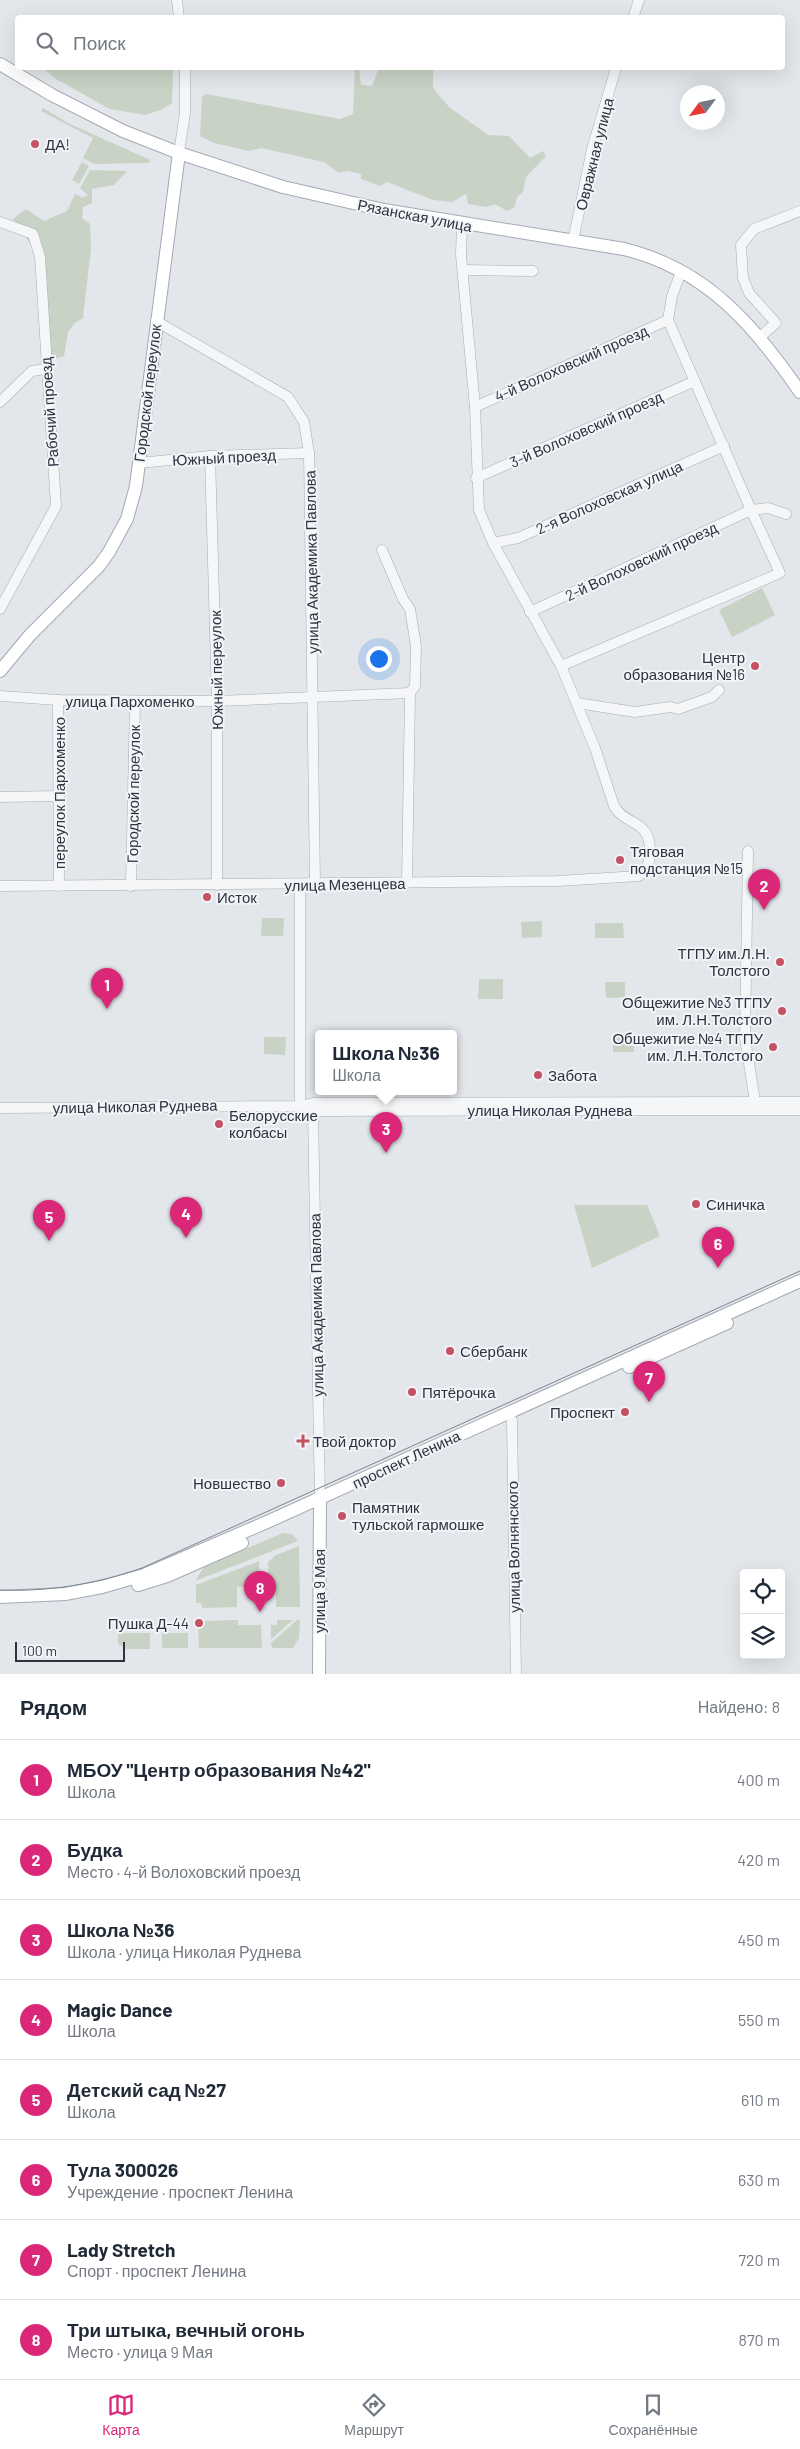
<!DOCTYPE html>
<html lang="ru">
<head>
<meta charset="utf-8">
<style>
	:root { --surface:#fff; --page:#f2f2f3; --text:#1f2937; --muted:#747a83; --line:#e0e1e3; --accent:#db2777 }
	body { margin:0; font-family:Barlow,sans-serif; background:var(--page); color:var(--text) }
	.controls { position:absolute; right:15px; bottom:15px; display:grid; overflow:hidden; border-radius:5px; box-shadow:0 5px 20px #0002 }
	.controls button { width:45px; height:45px; display:grid; place-items:center; padding:0; border:0; border-bottom:1px solid var(--line); background:var(--surface); color:var(--text); font:25px sans-serif }
	.compass { position:absolute; left:680px; top:85px; width:45px; height:45px; border-radius:50%; background:var(--surface); box-shadow:0 5px 20px #0002; rotate:237deg }
	.scale { position:absolute; left:15px; bottom:12px; width:110px; box-sizing:border-box; padding-left:5px; border:2px solid #2c3341; border-top:0; font-size:14px; line-height:18px; white-space:nowrap; color:#2c3341; -webkit-text-stroke:4px #f2f4f7; paint-order:stroke }
	.you { position:absolute; left:378px; top:658px; width:18px; height:18px; margin:-12px; border:4px solid #fff; border-radius:50%; background:#1a73e8; box-shadow:0 0 0 8px #1a73e833 }
	.badge { display:grid; place-items:center; width:32px; height:32px; border-radius:50%; background:var(--accent); color:#fff; font-size:16px; font-weight:700 }
	.pin { position:absolute; translate:-50% -41px; filter:drop-shadow(0 1px 2px #0008) }
	.pin::after { content:''; position:absolute; top:26px; width:18px; height:15px; background:inherit; clip-path:polygon(0 0,100% 0,50% 100%) }
	.popup { position:absolute; left:315px; top:1030px; width:142px; height:65px; box-sizing:border-box; display:grid; place-content:center; border-radius:5px; background:var(--surface); filter:drop-shadow(0 1px 4px #0005); font-size:16px; white-space:nowrap; color:var(--muted) }
	.popup b { font-size:19px; color:var(--text) }
	.popup::after { content:''; position:absolute; left:50%; top:100%; margin-left:-10px; border:10px solid transparent; border-top-color:var(--surface) }
	.list { margin:0; padding:0; list-style:none }
	h2 { display:flex; justify-content:space-between; align-items:center; height:65px; margin:0; padding:0 20px; font-size:21px }
	h2 small { font-size:16px; font-weight:400; color:var(--muted) }
	.list li { display:grid; grid-template-columns:32px 1fr auto; gap:15px; align-items:center; box-sizing:border-box; height:80px; padding:0 20px; border-top:1px solid var(--line) }
	.list b { display:block; font-size:19px; white-space:nowrap }
	.list p { margin:0; font-size:16px; white-space:nowrap; color:var(--muted) }
	.list em { font-size:16px; font-style:normal; color:var(--muted) }
	.icon { flex:none; width:28px; height:28px; fill:none; stroke:currentColor; stroke-width:2; stroke-linecap:round; stroke-linejoin:round }
	.map { position:relative; flex:none; width:800px; height:1674px; overflow:hidden }
	.search { position:absolute; background:var(--surface); box-shadow:0 5px 20px #0002; left:15px; right:15px; top:15px; height:55px; display:flex; align-items:center; gap:12px; box-sizing:border-box; padding:0 18px; border-radius:5px; color:var(--muted); font-size:19px }
	.sheet { height:705px; background:var(--surface) }
	nav { display:flex; justify-content:space-around; align-items:center; box-sizing:border-box; height:70px; border-top:1px solid var(--line); background:var(--surface); font-size:14px; color:var(--muted) }
	nav a { display:grid; justify-items:center; gap:2px }
	nav .on { color:var(--accent) }
	.map>svg:first-child { display:block }
	.green { fill:#c8d3c5 }
	.lines { fill:none; stroke-linecap:round; stroke-linejoin:round }
	.minor-casing { stroke:#a8adb4; stroke-width:11 }
	.major-casing { stroke:#a3aab5; stroke-width:14 }
	.minor { stroke:#f5f6f8; stroke-width:10 }
	.major { stroke:#fff; stroke-width:12 }
	.tram { stroke:#7d8592; stroke-width:1 }
	.poi-dot { fill:#c55263; stroke:#f2f4f7; stroke-width:2 }
	.labels { text-anchor:middle; dominant-baseline:central; stroke-width:4; stroke-linejoin:round; paint-order:stroke }
	.poi-label { font-size:15px; fill:#2c3341; stroke:#f2f4f7; text-anchor:start }
	.street-label { font-size:15px; fill:#2c3341; stroke:#f2f4f7 }
</style>
</head>
<body>
<div class="map">
<svg width="800" height="1674" viewBox="0 0 800 1674">
	<rect width="100%" height="100%" fill="#e3e6ea"/>
	<!-- green -->
	<g class="green">
		<polygon points="43,68 173,69 172,103 163,109 145,115 110,109 56,79"/>
		<polygon points="359,68 361,85 372,86 379,68 433,68 433,88 449,107 488,135 509,136 530,158 543,151 546,156 526,177 523,192 517,197 514,208 507,211 495,204 486,207 468,204 466,194 452,202 433,200 387,182 380,186 361,179 361,174 347,171 339,173 324,162 261,148 249,151 214,143 200,136 202,97 206,94 340,119 353,114 355,69"/>
		<polygon points="43,108 68,123 150,160 149,163 94,164 83,158 93,138 41,111"/>
		<polygon points="82,162 89,166 79,184 72,180"/>
		<polygon points="90,170 127,171 114,185 92,189 92,203 83,207 82,218 90,224 91,248 83,318 75,323 68,332 64,356 46,361 40,257 13,219 26,209 44,221 67,211 75,194 83,198 88,195 80,188"/>
		<polygon points="762,588 775,615 732,637 719,610"/>
		<polygon points="262,918 284,918 283,936 261,936"/>
		<polygon points="542,921 542,937 522,938 521,922"/>
		<polygon points="595,923 623,923 624,938 595,938"/>
		<polygon points="479,979 503,979 503,999 478,999"/>
		<polygon points="605,982 625,982 625,997 606,998"/>
		<polygon points="264,1037 286,1037 285,1055 264,1054"/>
		<rect x="613" y="1037" width="21" height="15"/>
		<polygon points="574,1205 647,1205 660,1236 592,1268"/>
		<polygon points="283,1533 292,1534 298,1541 195,1581 204,1567"/>
		<polygon points="299,1546 300,1607 276,1607 276,1586 269,1586 268,1562 276,1555"/>
		<polygon points="259,1561 260,1586 237,1587 237,1607 202,1608 201,1603 196,1603 196,1585"/>
		<polygon points="238,1620 238,1625 261,1625 262,1648 199,1648 198,1626 203,1626 202,1621"/>
		<polygon points="277,1620 293,1620 271,1639 271,1625 277,1625"/>
		<polygon points="297,1620 300,1620 299,1638 293,1648 272,1648 271,1643"/>
		<polygon points="118,1633 150,1633 150,1649 127,1649 118,1644"/>
		<rect x="162" y="1633" width="26" height="15"/>
	</g>
	<g class="lines">
		<!-- minor casing -->
		<g class="minor-casing">
			<g id="minor">
				<polyline points="177,0 179,18"/>
				<polyline points="633,18 639,0"/>
				<polyline points="179,153 185,113 185,68"/>
				<polyline points="0,222 33,234 40,257 56,506 0,609"/>
				<polyline points="573,241 592,149 616,68"/>
				<polyline points="463,270 533,271"/>
				<polyline points="681,272 672,296 668,320 751,510 768,508 786,514"/>
				<polyline points="156,321 288,397 304,422 309,453 315,884"/>
				<polyline points="760,337 776,323 749,293 743,278 741,245 754,229 800,211"/>
				<polyline points="0,402 32,371 46,369"/>
				<polyline points="475,407 668,320"/>
				<polyline points="210,456 217,701 217,885"/>
				<polyline points="139,463 210,456 309,453"/>
				<polyline points="476,478 695,381"/>
				<polyline points="493,543 518,538 724,446"/>
				<polyline points="382,550 403,599 410,609 416,646 415,686 410,693 407,883"/>
				<polyline points="530,612 751,510 780,573 561,666"/>
				<polyline points="0,696 58,700 217,701 410,693"/>
				<polyline points="58,700 59,886"/>
				<polyline points="577,703 635,712 670,707 678,709 712,697 719,690"/>
				<polyline points="0,797 59,796"/>
				<polyline points="748,851 745,1038 754,1095 754,1107"/>
				<polyline points="300,884 300,1106"/>
				<path d="M0,886L558,881L639,876C647,869 650,863 650,852C651,819 625,826 614,806L595,748L561,666L493,543L479,510L475,407L461,255L462,224"/>
				<polyline points="131,886 135,701"/>
				<polyline points="300,1106 313,1111 800,1110"/>
				<polyline points="0,1108 300,1106 313,1103 800,1102"/>
				<polyline points="313,1111 320,1499"/>
				<polyline points="512,1420 516,1674"/>
			</g>
		</g>
		<!-- major casing -->
		<g class="major-casing">
			<g id="major">
				<path d="M0,64L52,95L123,131L179,153L283,187L384,210L624,249C706,269 754,325 800,392"/>
				<polyline points="0,671 30,635 99,566 109,552 127,519 136,486 179,153"/>
				<polyline points="629,1367 727,1323"/>
				<polyline points="138,1585 167,1576 242,1543"/>
				<polyline points="0,1597 65,1594 102,1587 144,1575 267,1522 800,1281"/>
				<polyline points="319,1674 320,1499"/>
			</g>
		</g>
		<!-- minor -->
		<use href="#minor" class="minor"/>
		<!-- major -->
		<use href="#major" class="major"/>
		<!-- tram -->
		<path class="tram" d="M0,1590C49,1592 96,1584 142,1568L800,1271"/>
	</g>
	<!-- markers -->
	<g class="poi-dot">
		<circle cx="35" cy="144" r="5"/>
		<circle cx="755" cy="666" r="5"/>
		<circle cx="620" cy="860" r="5"/>
		<circle cx="207" cy="897" r="5"/>
		<circle cx="780" cy="962" r="5"/>
		<circle cx="782" cy="1011" r="5"/>
		<circle cx="773" cy="1047" r="5"/>
		<circle cx="538" cy="1075" r="5"/>
		<circle cx="219" cy="1124" r="5"/>
		<circle cx="696" cy="1204" r="5"/>
		<circle cx="450" cy="1351" r="5"/>
		<circle cx="412" cy="1392" r="5"/>
		<circle cx="625" cy="1412" r="5"/>
		<path d="M300.5 1433.5h5v5h5v5h-5v5h-5v-5h-5v-5h5z"/>
		<circle cx="281" cy="1483" r="5"/>
		<circle cx="342" cy="1516" r="5"/>
		<circle cx="199" cy="1623" r="5"/>
	</g>
	<g class="labels">
		<!-- poi labels -->
		<g class="poi-label">
			<text x="45" y="144">ДА!</text>
			<text x="745" y="657" text-anchor="end">Центр<tspan x="745" dy="17">образования №16</tspan></text>
			<text x="630" y="851">Тяговая<tspan x="630" dy="17">подстанция №15</tspan></text>
			<text x="217" y="897">Исток</text>
			<text x="770" y="953" text-anchor="end">ТГПУ им.Л.Н.<tspan x="770" dy="17">Толстого</tspan></text>
			<text x="772" y="1002" text-anchor="end">Общежитие №3 ТГПУ<tspan x="772" dy="17">им. Л.Н.Толстого</tspan></text>
			<text x="763" y="1038" text-anchor="end">Общежитие №4 ТГПУ<tspan x="763" dy="17">им. Л.Н.Толстого</tspan></text>
			<text x="548" y="1075">Забота</text>
			<text x="229" y="1115">Белорусские<tspan x="229" dy="17">колбасы</tspan></text>
			<text x="706" y="1204">Синичка</text>
			<text x="460" y="1351">Сбербанк</text>
			<text x="422" y="1392">Пятёрочка</text>
			<text x="615" y="1412" text-anchor="end">Проспект</text>
			<text x="313" y="1441">Твой доктор</text>
			<text x="271" y="1483" text-anchor="end">Новшество</text>
			<text x="352" y="1507">Памятник<tspan x="352" dy="17">тульской гармошке</tspan></text>
			<text x="189" y="1623" text-anchor="end">Пушка Д-44</text>
		</g>
		<!-- street labels -->
		<g class="street-label">
			<text transform="translate(594 154) rotate(-76)">Овражная улица</text>
			<text transform="translate(415 215) rotate(11)">Рязанская улица</text>
			<text transform="translate(571 363) rotate(-24)">4-й Волоховский проезд</text>
			<text transform="translate(147 393) rotate(-83)">Городской переулок</text>
			<text transform="translate(49 412) rotate(-94)">Рабочий проезд</text>
			<text transform="translate(586 429) rotate(-24)">3-й Волоховский проезд</text>
			<text transform="translate(224 457) rotate(-3)">Южный проезд</text>
			<text transform="translate(609 497) rotate(-24)">2-я Волоховская улица</text>
			<text transform="translate(641 561) rotate(-25)">2-й Волоховский проезд</text>
			<text transform="translate(311 562) rotate(-91)">улица Академика Павлова</text>
			<text transform="translate(216 670) rotate(-91)">Южный переулок</text>
			<text x="130" y="701">улица Пархоменко</text>
			<text transform="translate(59 793) rotate(-90)">переулок Пархоменко</text>
			<text transform="translate(133 794) rotate(-89)">Городской переулок</text>
			<text transform="translate(345 884) rotate(-1)">улица Мезенцева</text>
			<text transform="translate(135 1106) rotate(-1)">улица Николая Руднева</text>
			<text x="550" y="1110">улица Николая Руднева</text>
			<text transform="translate(316 1305) rotate(-91)">улица Академика Павлова</text>
			<text transform="translate(406 1459) rotate(-25)">проспект Ленина</text>
			<text transform="translate(513 1547) rotate(-91)">улица Волнянского</text>
			<text transform="translate(319 1591) rotate(-90)">улица 9 Мая</text>
		</g>
	</g>
</svg>
<div class="controls">
<button><svg class="icon" aria-label="locate" viewBox="0 0 24 24"><circle cx="12" cy="12" r="6"/><path d="M12 2v4M12 18v4M2 12h4M18 12h4"/></svg></button>
<button><svg class="icon" aria-label="layers" viewBox="0 0 24 24"><path d="M12 4l9 5-9 5-9-5zM3 14l9 5 9-5"/></svg></button>
</div>
<svg class="compass" viewBox="-18 -18 36 36"><path d="M0-13l5 13h-10z" fill="#e53935"/><path d="M0 13l5-13h-10z" fill="#747a83"/></svg>
<div class="scale">100 m</div>
<div class="you"></div>
<div class="pin badge" style="left:107px;top:1009px">1</div>
<div class="pin badge" style="left:764px;top:910px">2</div>
<div class="pin badge" style="left:386px;top:1153px">3</div>
<div class="popup"><b>Школа №36</b>Школа</div>
<div class="pin badge" style="left:186px;top:1238px">4</div>
<div class="pin badge" style="left:49px;top:1241px">5</div>
<div class="pin badge" style="left:718px;top:1268px">6</div>
<div class="pin badge" style="left:649px;top:1402px">7</div>
<div class="pin badge" style="left:260px;top:1612px">8</div>
<div class="search"><svg class="icon" aria-label="search" viewBox="0 0 24 24"><circle cx="10" cy="10" r="6"/><path d="M15 15l6 6"/></svg>Поиск</div>
</div>
<section class="sheet">
<h2>Рядом<small>Найдено: 8</small></h2>
<ul class="list">
<li><span class="badge">1</span><div><b>МБОУ &quot;Центр образования №42&quot;</b><p>Школа</p></div><em>400 m</em></li>
<li><span class="badge">2</span><div><b>Будка</b><p>Место · 4-й Волоховский проезд</p></div><em>420 m</em></li>
<li><span class="badge">3</span><div><b>Школа №36</b><p>Школа · улица Николая Руднева</p></div><em>450 m</em></li>
<li><span class="badge">4</span><div><b>Magic Dance</b><p>Школа</p></div><em>550 m</em></li>
<li><span class="badge">5</span><div><b>Детский сад №27</b><p>Школа</p></div><em>610 m</em></li>
<li><span class="badge">6</span><div><b>Тула 300026</b><p>Учреждение · проспект Ленина</p></div><em>630 m</em></li>
<li><span class="badge">7</span><div><b>Lady Stretch</b><p>Спорт · проспект Ленина</p></div><em>720 m</em></li>
<li><span class="badge">8</span><div><b>Три штыка, вечный огонь</b><p>Место · улица 9 Мая</p></div><em>870 m</em></li>
</ul>
</section>
<nav>
<a class="on"><svg class="icon" aria-label="map" viewBox="0 0 24 24"><path d="M3 6l6-2 6 2 6-2v14l-6 2-6-2-6 2zM9 4v14M15 6v14"/></svg>Карта</a>
<a><svg class="icon" aria-label="directions" viewBox="0 0 24 24"><path d="M12 3l9 9-9 9-9-9zM9 14v-3h6M13 9l2 2-2 2"/></svg>Маршрут</a>
<a><svg class="icon" aria-label="saved" viewBox="0 0 24 24"><path d="M7 4h10v16l-5-4-5 4z"/></svg>Сохранённые</a>
</nav>
</body>
</html>
